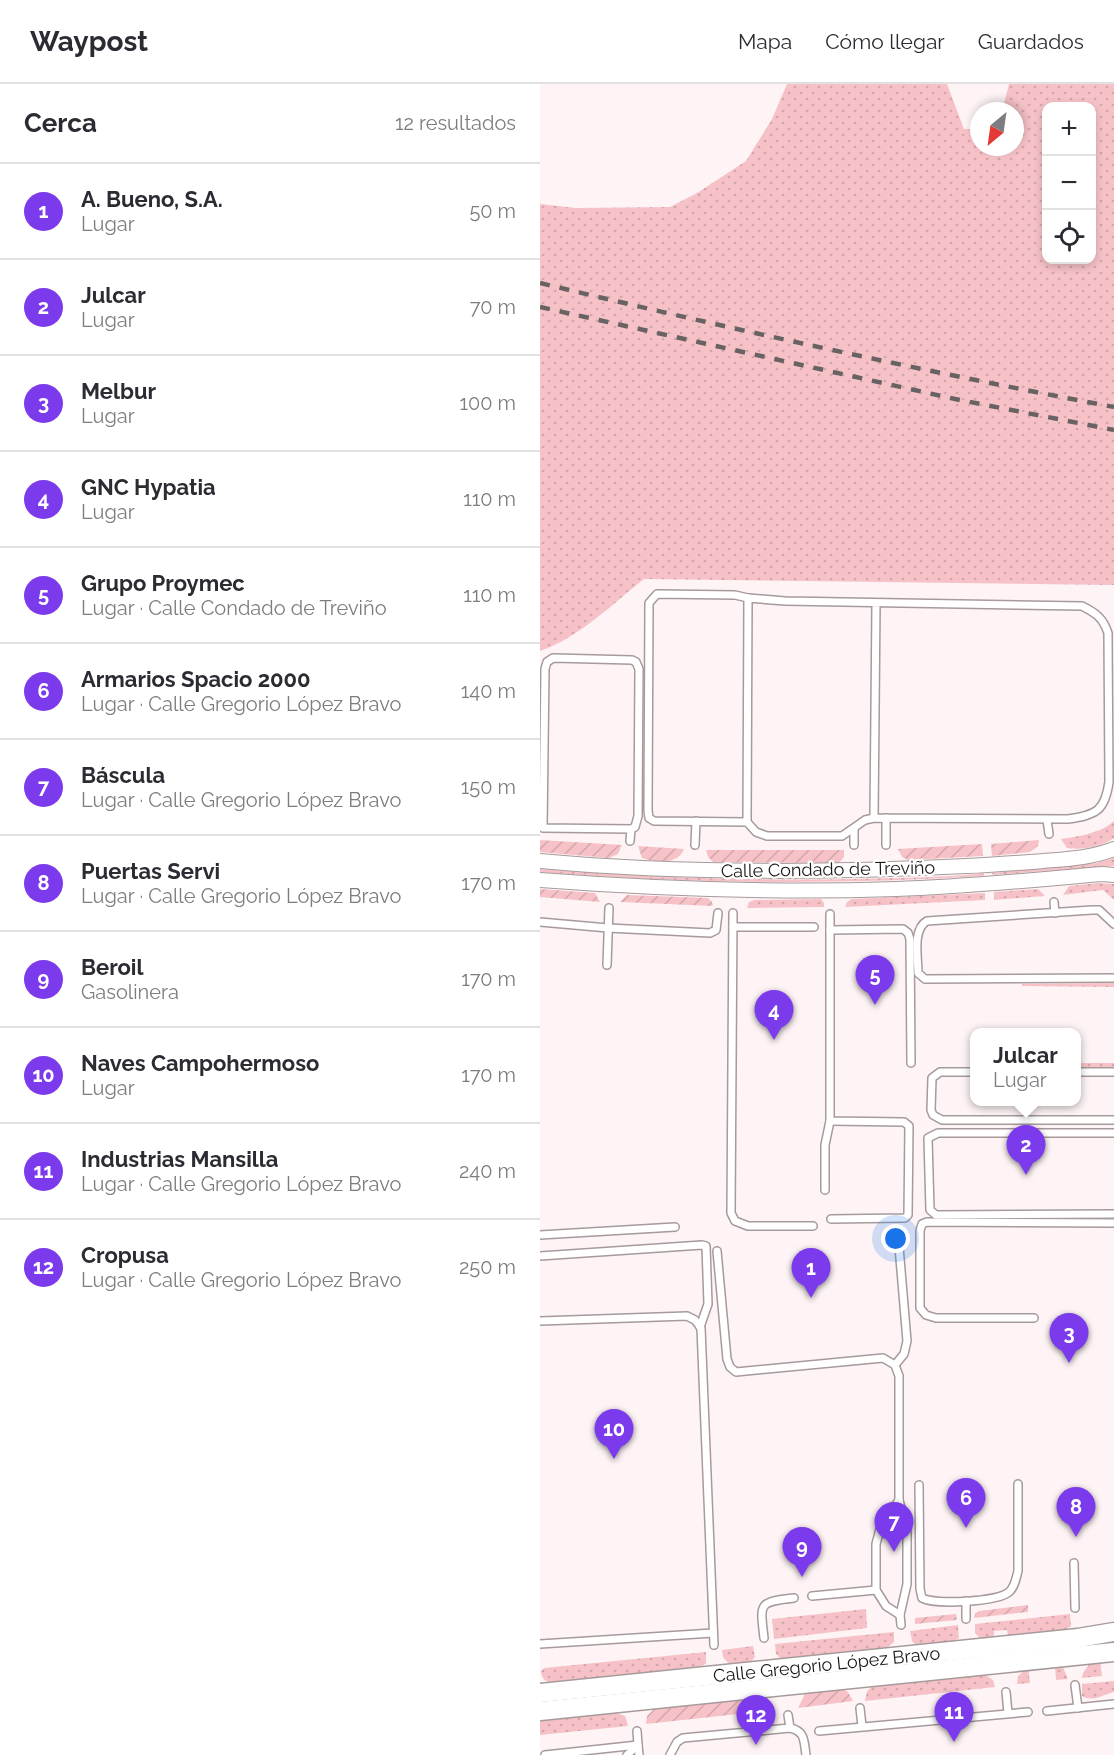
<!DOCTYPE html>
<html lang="es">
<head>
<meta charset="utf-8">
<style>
	:root { --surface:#fff; --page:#f7f7f7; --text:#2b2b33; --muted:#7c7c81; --line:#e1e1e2; --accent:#7c3aed }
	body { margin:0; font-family:Raleway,sans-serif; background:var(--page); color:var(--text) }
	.controls { position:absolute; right:18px; top:18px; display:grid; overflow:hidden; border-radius:12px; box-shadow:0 3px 9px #0003 }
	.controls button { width:54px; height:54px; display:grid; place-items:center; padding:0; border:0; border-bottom:2px solid var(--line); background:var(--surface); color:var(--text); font:30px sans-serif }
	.compass { position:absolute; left:430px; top:18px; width:54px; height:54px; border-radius:50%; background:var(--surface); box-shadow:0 3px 9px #0003; rotate:209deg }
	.you { position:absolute; left:356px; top:1155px; width:21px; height:21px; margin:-15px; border:4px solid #fff; border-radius:50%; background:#1a73e8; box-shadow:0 0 0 9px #1a73e833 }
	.badge { display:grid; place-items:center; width:39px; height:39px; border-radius:50%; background:var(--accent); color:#fff; font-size:20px; font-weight:700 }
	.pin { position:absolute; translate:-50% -50px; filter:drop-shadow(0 2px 3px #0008) }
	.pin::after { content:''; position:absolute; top:32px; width:21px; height:18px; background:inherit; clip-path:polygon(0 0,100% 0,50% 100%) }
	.popup { position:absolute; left:430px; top:944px; width:111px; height:78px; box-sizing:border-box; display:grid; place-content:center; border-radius:12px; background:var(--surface); filter:drop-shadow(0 2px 4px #0005); font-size:20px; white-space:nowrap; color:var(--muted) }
	.popup b { font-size:22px; color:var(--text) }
	.popup::after { content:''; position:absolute; left:50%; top:100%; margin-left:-12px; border:12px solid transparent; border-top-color:var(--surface) }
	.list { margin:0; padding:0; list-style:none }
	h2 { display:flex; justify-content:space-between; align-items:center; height:78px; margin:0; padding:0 24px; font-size:26px }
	h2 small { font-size:20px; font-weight:400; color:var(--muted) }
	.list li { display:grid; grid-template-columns:39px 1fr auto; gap:18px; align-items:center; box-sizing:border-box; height:96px; padding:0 24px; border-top:2px solid var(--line) }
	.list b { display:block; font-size:22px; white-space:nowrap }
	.list p { margin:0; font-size:20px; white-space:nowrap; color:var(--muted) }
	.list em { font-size:20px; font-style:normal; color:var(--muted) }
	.icon { flex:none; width:33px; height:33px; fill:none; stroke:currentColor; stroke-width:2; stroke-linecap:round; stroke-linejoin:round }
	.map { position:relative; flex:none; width:574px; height:1671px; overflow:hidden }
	header { display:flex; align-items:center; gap:36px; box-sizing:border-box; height:84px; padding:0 30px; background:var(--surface); border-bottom:2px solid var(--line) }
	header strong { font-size:28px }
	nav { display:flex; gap:33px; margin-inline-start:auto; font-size:21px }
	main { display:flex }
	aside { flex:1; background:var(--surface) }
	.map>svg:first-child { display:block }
	.grass { fill:url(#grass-dots); fill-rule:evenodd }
	.garden { fill:url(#garden-furrows) }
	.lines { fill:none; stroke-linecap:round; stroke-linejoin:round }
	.service-casing { stroke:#a69a9b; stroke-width:10 }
	.minor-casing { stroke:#a69a9b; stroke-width:16 }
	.secondary-casing { stroke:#a69a9b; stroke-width:21 }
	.service { stroke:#fff; stroke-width:7 }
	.minor { stroke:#fff; stroke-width:14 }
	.secondary { stroke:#fff; stroke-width:18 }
	.rail { stroke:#686262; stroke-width:4.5; stroke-dasharray:10 10; stroke-linecap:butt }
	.labels { text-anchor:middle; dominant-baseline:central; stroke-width:4.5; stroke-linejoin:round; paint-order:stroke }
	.street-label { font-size:18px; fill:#1c1818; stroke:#fff }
</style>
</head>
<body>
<header>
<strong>Waypost</strong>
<nav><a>Mapa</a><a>Cómo llegar</a><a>Guardados</a></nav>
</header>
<main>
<aside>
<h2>Cerca<small>12 resultados</small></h2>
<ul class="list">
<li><span class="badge">1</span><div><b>A. Bueno, S.A.</b><p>Lugar</p></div><em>50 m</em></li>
<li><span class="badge">2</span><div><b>Julcar</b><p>Lugar</p></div><em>70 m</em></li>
<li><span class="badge">3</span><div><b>Melbur</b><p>Lugar</p></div><em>100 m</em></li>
<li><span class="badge">4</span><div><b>GNC Hypatia</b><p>Lugar</p></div><em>110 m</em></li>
<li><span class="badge">5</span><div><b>Grupo Proymec</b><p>Lugar · Calle Condado de Treviño</p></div><em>110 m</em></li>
<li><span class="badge">6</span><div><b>Armarios Spacio 2000</b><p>Lugar · Calle Gregorio López Bravo</p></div><em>140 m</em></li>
<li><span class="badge">7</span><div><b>Báscula</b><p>Lugar · Calle Gregorio López Bravo</p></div><em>150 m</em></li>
<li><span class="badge">8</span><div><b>Puertas Servi</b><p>Lugar · Calle Gregorio López Bravo</p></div><em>170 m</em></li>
<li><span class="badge">9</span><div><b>Beroil</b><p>Gasolinera</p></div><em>170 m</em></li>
<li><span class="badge">10</span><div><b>Naves Campohermoso</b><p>Lugar</p></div><em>170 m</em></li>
<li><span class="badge">11</span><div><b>Industrias Mansilla</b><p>Lugar · Calle Gregorio López Bravo</p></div><em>240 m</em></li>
<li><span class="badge">12</span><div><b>Cropusa</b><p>Lugar · Calle Gregorio López Bravo</p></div><em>250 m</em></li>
</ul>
</aside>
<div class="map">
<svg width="574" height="1671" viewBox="0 0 574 1671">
	<defs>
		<pattern id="grass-dots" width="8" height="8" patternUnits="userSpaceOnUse" patternTransform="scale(1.5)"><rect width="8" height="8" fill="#f6c2c7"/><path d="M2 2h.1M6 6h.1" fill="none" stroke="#d2a6aa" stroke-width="1.8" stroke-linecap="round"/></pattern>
		<pattern id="garden-furrows" width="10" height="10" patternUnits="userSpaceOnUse" patternTransform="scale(1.5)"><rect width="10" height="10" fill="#f6c2c7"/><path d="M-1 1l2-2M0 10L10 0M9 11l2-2" fill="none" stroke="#d2a6aa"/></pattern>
	</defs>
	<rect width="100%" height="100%" fill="#fef4f5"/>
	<!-- grass -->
	<g class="grass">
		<path d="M247,0H407L424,45L439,46V63H475V27H462L469,0H574V501L104,495C71,521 40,553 0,567V120L36,124L130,123L157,109L206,77L232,35ZM506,22H552V176H506Z"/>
		<path d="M574,737V754C561,763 543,766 527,764L521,755C540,752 559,750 574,737Z"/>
		<polygon points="574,774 574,782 453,791 452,789 557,779"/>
		<path d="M0,785C104,793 207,797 311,795C355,794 400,794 444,789V792C296,801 148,800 0,788Z"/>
		<polygon points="559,799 574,800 574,816 563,806 523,811 529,802"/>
		<polygon points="498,805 505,812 454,816 454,808"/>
		<polygon points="445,809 445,816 305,823 307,818 312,815"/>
		<polygon points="281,815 284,819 284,823 207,824 209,818 214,816"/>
		<polygon points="574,899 574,903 482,902 482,900"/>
		<rect x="537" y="979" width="37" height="4"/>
		<polygon points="326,1525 327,1544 234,1555 232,1535"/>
		<polygon points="530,1530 531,1542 526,1545 468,1552 467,1546 454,1547 454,1553 441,1555 435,1549 435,1540"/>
		<polygon points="418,1541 419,1554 414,1557 376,1561 372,1557 370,1547"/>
		<polygon points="354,1548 354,1558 347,1564 241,1575 236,1570 235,1560"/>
		<polygon points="213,1562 215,1573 210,1579 189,1580 183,1573 182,1566"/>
		<path d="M166,1568V1579L161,1583L13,1599C6,1599 1,1594 1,1587L4,1584Z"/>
		<polygon points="560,1578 562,1592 542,1594 543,1589 550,1579"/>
		<polygon points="515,1581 523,1583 528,1595 516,1596"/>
		<polygon points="488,1584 490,1599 477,1600 478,1592"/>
		<polygon points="444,1590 453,1596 455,1603 325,1617 327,1607 334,1601"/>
		<path d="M574,1597V1608C563,1610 554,1619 542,1612V1600Z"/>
		<polygon points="74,1628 85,1632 88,1642 0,1651 0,1635"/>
	</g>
	<!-- garden -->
	<g class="garden">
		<polygon points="0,756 82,761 78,770 69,774 0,768"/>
		<polygon points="499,756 498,762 490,768 452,772 451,760"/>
		<polygon points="442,760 443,772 368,776 362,773 358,765"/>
		<path d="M98,762L144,765C138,781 116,779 102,774Z"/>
		<polygon points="166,766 304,766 304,773 299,779 173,778 168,773"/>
		<polygon points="0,805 55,809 60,818 0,813"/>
		<polygon points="87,811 168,814 172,818 173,822 80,818"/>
		<polygon points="488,1521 488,1528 434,1534 435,1530 439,1527"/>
		<polygon points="416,1530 417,1536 375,1540 375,1534"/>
		<polygon points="301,1604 308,1608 313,1617 258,1624 266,1608"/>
		<polygon points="209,1614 217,1628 106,1640 107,1632 116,1623"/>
	</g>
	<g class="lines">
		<!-- service casing -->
		<g class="service-casing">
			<g id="service">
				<path d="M334,734L325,736L302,752H227L216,748L207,738L208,514L245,517L542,522C556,529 563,534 568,549L569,698C565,727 556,731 528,735L334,734L336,519"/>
				<polyline points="507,736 509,750"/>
				<polyline points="207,738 114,737 109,734 108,726 109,519 117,510 195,511 208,514"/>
				<polyline points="90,757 91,745 95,743 98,732 99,585 96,578 92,576 13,574 7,578 5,585 3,744 91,745"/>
				<polyline points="155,761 156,737"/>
				<polyline points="314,761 314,745"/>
				<polyline points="346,761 346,734"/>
				<polyline points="514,818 515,829"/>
				<polyline points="193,829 191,1129 195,1137 208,1142 273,1142"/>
				<polyline points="290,830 290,1037 364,1038 369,1042 368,1131 365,1134 291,1135"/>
				<polyline points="0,838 68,844 170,849 176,846 178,829"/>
				<path d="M574,840L559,826H552L387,837C372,845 378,874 378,889L385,895L574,894"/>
				<polyline points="193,843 274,843"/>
				<polyline points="290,846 363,845 368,849 370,855 371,979"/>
				<polyline points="67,881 69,824"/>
				<polyline points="435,988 400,988 392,994 391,1026 393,1031 402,1036 574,1036"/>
				<polyline points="537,988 574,988"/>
				<polyline points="574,1049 398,1049 388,1054 390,1126 396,1131 574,1130"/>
				<polyline points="285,1106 285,1061 290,1037"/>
				<polyline points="0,1151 135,1143"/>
				<polyline points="177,1167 187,1275 190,1283 196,1288 343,1274 355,1281 359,1292 359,1416 367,1448 367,1500 360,1531 361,1541"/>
				<polyline points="0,1172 162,1161 166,1162 168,1220 160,1243"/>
				<polyline points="494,1234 396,1234 386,1231 380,1224 380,1147 382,1140 387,1138 574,1139"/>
				<polyline points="0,1237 147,1232 155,1236 161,1244 174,1561"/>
				<polyline points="355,1281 364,1270 367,1257 358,1151"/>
				<path d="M379,1401L380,1505L382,1514C395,1521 457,1518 469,1508C475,1503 476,1494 478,1487V1400"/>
				<polyline points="359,1416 340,1445 336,1460 336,1506 346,1522 360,1531"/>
				<polyline points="534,1479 535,1524"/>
				<polyline points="272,1512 336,1506"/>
				<polyline points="426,1517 426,1535"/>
				<path d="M224,1554C220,1519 218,1518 254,1514"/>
				<polyline points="0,1560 173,1549"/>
				<polyline points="535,1601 538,1624"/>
				<polyline points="466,1608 468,1629"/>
				<polyline points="320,1624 322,1642"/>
				<polyline points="507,1627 574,1620"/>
				<polyline points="248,1631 250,1644"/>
				<polyline points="279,1647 488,1628"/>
				<polyline points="5,1671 98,1661 99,1671"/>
				<polyline points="87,1671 98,1661 97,1647"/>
				<path d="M130,1671L137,1658L143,1654L250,1644C265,1647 264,1657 266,1671"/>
			</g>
		</g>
		<!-- minor casing -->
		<g class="minor-casing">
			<g id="minor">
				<path d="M0,777C142,790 283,789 426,782C452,781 477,779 503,777C527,775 551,774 574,765"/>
				<path d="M0,796C119,805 237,809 356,805C425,803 493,796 562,790L574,791"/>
			</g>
		</g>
		<!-- secondary casing -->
		<g class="secondary-casing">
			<g id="secondary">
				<path id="s1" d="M0,1609L538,1554L574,1548"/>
				<polyline points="0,1627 574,1568"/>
			</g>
		</g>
		<!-- service -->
		<use href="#service" class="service"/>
		<!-- minor -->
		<use href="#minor" class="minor"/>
		<!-- secondary -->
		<use href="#secondary" class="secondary"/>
		<!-- rail -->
		<g class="rail">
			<path d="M0,199C191,245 382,287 574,323"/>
			<polyline points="0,223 415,315 574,346"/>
		</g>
	</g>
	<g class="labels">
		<!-- street labels -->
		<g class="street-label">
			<text transform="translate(288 785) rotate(-1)">Calle Condado de Treviño</text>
			<text stroke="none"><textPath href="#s1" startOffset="288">Calle Gregorio López Bravo</textPath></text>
		</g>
	</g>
</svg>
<div class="controls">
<button>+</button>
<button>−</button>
<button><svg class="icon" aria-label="locate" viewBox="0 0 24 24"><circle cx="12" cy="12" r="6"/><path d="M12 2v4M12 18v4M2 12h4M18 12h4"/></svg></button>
</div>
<svg class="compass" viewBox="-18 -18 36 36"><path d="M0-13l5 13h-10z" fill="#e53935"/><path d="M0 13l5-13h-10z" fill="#7c7c81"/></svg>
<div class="you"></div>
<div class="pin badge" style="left:271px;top:1214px">1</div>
<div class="pin badge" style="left:486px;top:1091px">2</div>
<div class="popup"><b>Julcar</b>Lugar</div>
<div class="pin badge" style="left:529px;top:1279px">3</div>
<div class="pin badge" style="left:234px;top:956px">4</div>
<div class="pin badge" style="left:335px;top:921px">5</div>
<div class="pin badge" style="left:426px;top:1444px">6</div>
<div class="pin badge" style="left:354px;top:1468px">7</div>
<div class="pin badge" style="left:536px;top:1453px">8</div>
<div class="pin badge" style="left:262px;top:1493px">9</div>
<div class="pin badge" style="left:74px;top:1375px">10</div>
<div class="pin badge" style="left:414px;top:1658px">11</div>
<div class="pin badge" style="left:216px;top:1661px">12</div>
</div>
</main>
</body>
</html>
